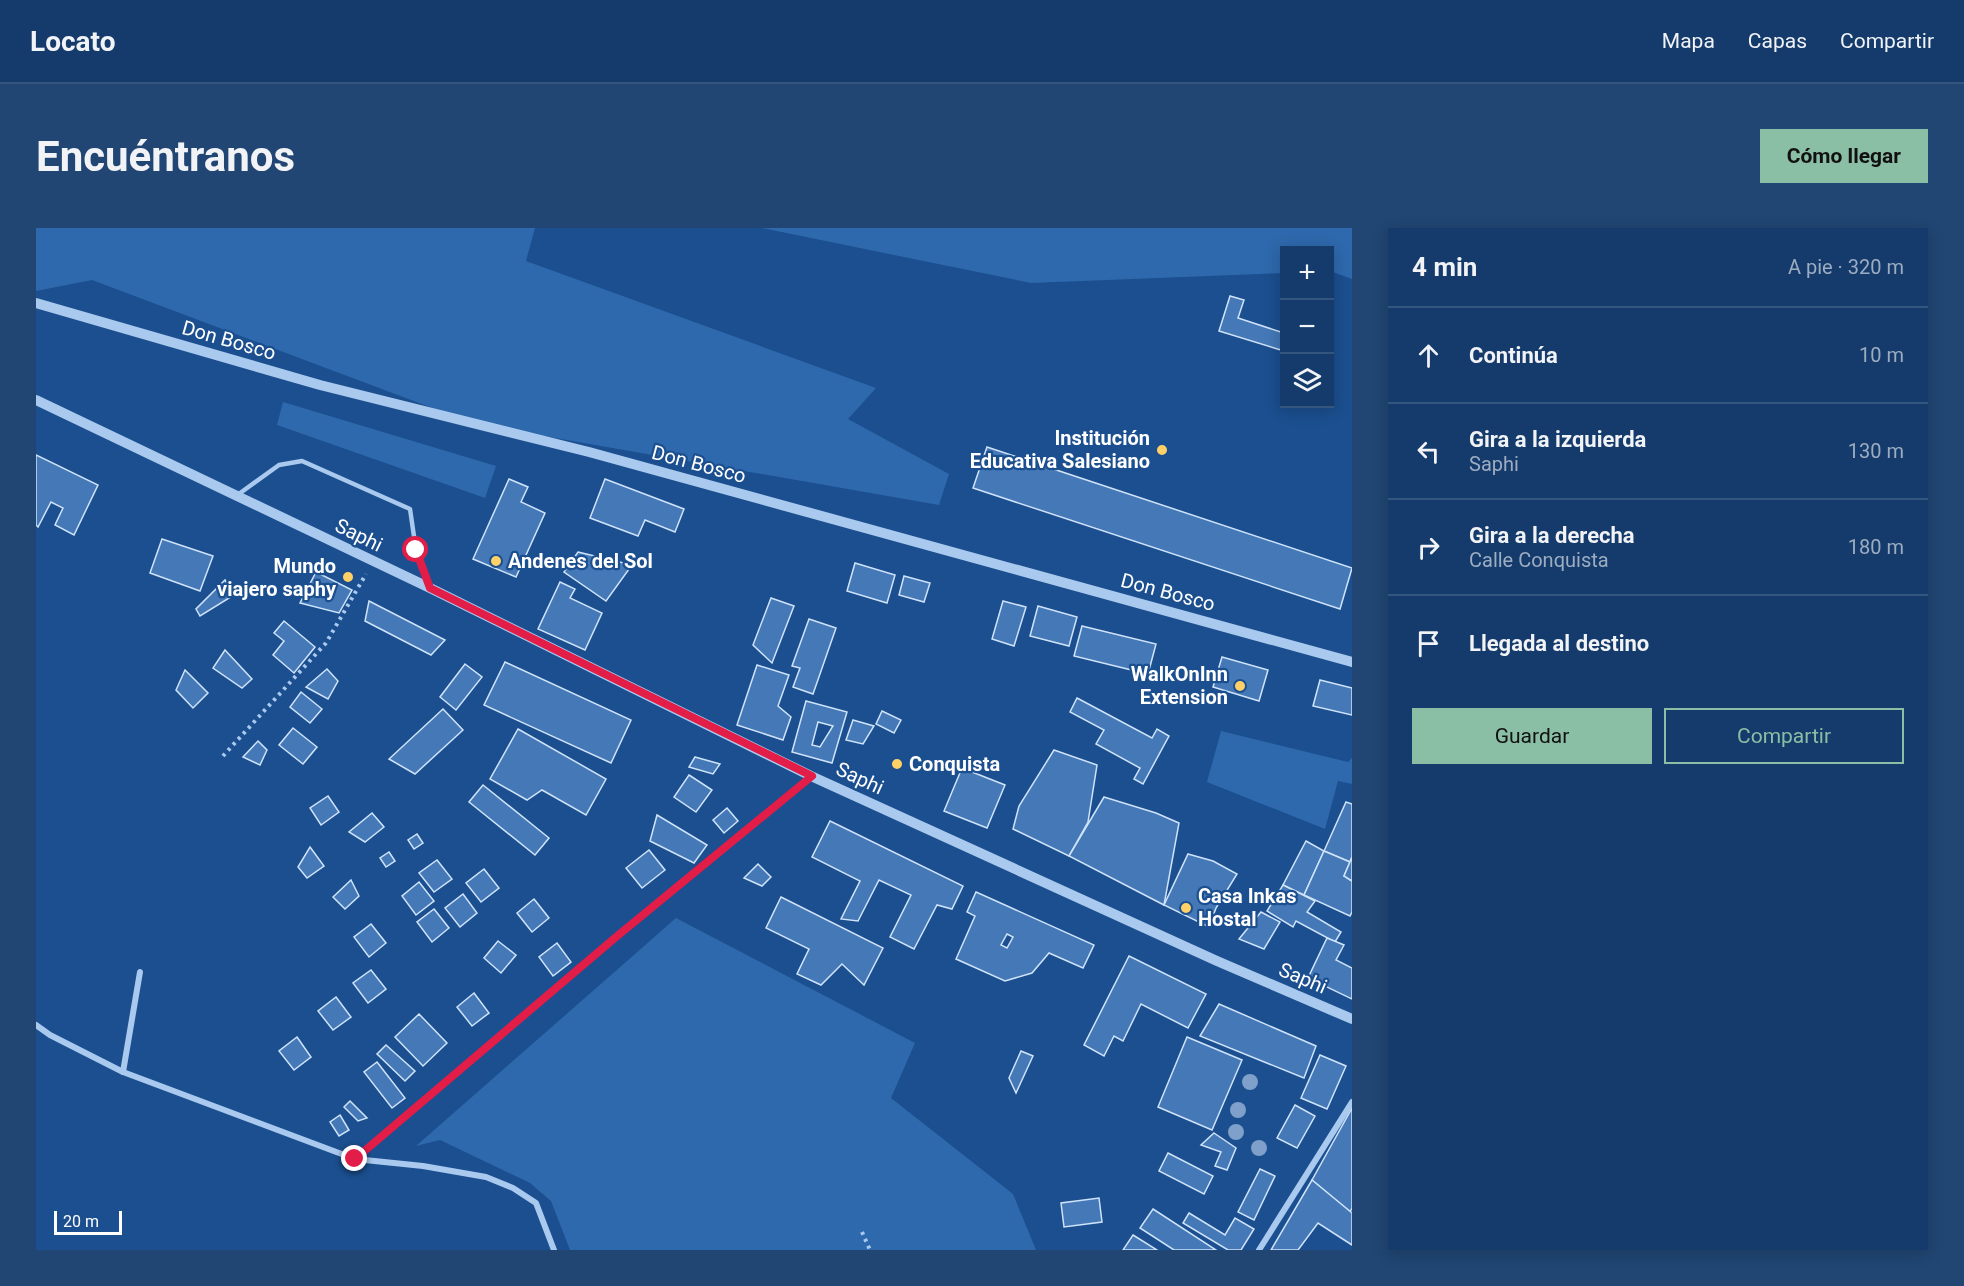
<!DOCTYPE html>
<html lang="es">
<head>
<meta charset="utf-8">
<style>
	:root { --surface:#143b6b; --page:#214673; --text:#f1f3f6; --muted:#9dadc1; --line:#33557e; --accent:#8abfa5 }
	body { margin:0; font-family:Roboto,sans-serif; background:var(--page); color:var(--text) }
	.controls { position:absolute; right:18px; top:18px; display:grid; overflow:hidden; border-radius:0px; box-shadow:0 3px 15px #0003 }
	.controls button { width:54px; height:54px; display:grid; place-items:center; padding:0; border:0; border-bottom:2px solid var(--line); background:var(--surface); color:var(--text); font:30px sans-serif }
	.scale { position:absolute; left:18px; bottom:15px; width:68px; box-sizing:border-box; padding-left:6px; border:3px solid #fff; border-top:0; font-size:16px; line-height:21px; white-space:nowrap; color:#fff; -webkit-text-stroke:4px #1b4f8f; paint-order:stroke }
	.stop { position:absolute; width:18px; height:18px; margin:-14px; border:4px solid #e11d48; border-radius:50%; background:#fff }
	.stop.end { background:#e11d48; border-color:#fff; box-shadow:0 2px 6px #0008 }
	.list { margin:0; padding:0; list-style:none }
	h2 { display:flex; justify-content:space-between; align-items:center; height:78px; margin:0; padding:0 24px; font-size:26px }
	h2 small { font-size:20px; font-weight:400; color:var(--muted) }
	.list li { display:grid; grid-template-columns:39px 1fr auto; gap:18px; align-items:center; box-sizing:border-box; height:96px; padding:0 24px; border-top:2px solid var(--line) }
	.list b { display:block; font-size:22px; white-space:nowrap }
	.list p { margin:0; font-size:20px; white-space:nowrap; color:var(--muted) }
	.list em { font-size:20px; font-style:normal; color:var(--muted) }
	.actions { display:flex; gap:12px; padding:18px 24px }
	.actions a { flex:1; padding:14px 0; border:2px solid var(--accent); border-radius:0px; text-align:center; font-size:21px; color:var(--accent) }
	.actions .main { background:var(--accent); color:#111 }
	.icon { flex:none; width:33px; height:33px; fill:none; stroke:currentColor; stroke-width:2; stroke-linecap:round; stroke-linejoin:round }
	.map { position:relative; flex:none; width:1316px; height:1022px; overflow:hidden; border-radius:0px }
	header { display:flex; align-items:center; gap:36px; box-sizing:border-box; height:84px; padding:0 30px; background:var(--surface); border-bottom:2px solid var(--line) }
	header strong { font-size:28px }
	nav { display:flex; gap:33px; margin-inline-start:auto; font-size:21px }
	.intro { display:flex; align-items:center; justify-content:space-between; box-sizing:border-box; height:144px; padding:0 36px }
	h1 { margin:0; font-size:42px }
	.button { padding:15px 27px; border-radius:0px; background:var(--accent); color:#111; font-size:21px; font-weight:700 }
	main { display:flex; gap:36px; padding:0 36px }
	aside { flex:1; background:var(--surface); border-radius:0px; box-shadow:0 3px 15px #0003 }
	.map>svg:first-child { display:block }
	.green { fill:#2e69ad }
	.building { fill:#4478b7; stroke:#cfe3fa; stroke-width:1.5; fill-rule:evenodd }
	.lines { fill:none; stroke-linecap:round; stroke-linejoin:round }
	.path { stroke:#a9c9ee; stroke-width:4; stroke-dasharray:3 4.5; stroke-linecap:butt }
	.service { stroke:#a9c9ee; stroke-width:4.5 }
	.pedestrian { stroke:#a9c9ee; stroke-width:5 }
	.minor { stroke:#a9c9ee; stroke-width:6 }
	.tertiary { stroke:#a9c9ee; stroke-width:10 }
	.tree { fill:#7ea0ca }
	.route { stroke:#e11d48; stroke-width:8 }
	.poi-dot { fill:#ffd166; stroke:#1b4f8f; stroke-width:2 }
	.labels { text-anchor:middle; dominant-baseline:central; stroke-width:4.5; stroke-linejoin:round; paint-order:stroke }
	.street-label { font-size:20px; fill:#fff; stroke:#1b4f8f }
	.poi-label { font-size:20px; font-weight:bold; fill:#fff; stroke:#1b4f8f; text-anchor:end }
</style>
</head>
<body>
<header>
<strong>Locato</strong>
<nav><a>Mapa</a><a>Capas</a><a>Compartir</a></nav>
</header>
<div class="intro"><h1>Encuéntranos</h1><a class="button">Cómo llegar</a></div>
<main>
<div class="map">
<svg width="1316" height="1022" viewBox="0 0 1316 1022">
	<rect width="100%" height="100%" fill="#1b4f8f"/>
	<!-- green -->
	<g class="green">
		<polygon points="0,0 499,0 490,33 840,160 812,191 913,246 903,277 439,196 56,52 0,63"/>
		<polygon points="726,0 1316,0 1316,51 1294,43 1294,22 1248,22 1248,45 995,55"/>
		<polygon points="247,174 460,238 449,270 241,197"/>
		<polygon points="1185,503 1312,534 1316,530 1316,556 1302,553 1289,601 1171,554"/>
		<polygon points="640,690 879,815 855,870 977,966 1000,1022 534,1022 515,973 494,955 404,912 380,918"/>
	</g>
	<!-- building -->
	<g class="building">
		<polygon points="1194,68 1208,72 1202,90 1248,105 1248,123 1183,103"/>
		<polygon points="951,219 1316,340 1304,381 937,260"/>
		<polygon points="0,227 62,257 38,307 19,297 27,280 15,274 2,299 0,297"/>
		<polygon points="473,251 492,259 485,274 509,285 480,349 437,331"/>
		<polygon points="569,251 648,281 639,304 609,292 602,308 554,290"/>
		<polygon points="126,311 177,328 164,363 114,345"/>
		<polygon points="542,324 596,337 570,373 528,344"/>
		<polygon points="819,335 859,347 851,375 811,363"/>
		<polygon points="280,344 316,362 303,385 264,375"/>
		<polygon points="868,348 894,355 888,374 863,367"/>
		<polygon points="189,352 198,367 164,388 160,381"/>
		<polygon points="524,354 539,361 534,370 566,385 549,422 502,401"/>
		<polygon points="735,370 758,378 736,435 717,417"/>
		<polygon points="333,373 409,412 395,427 329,393"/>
		<polygon points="967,373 990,379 978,418 956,411"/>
		<polygon points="1002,378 1041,389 1033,418 994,408"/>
		<polygon points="773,391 800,400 777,466 757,459 764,440 756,438"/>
		<polygon points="248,393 279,419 258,445 237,427 248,413 238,405"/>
		<polygon points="1046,398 1120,416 1112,446 1038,428"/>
		<polygon points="189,422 216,451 206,460 177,440"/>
		<polygon points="1186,429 1232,442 1223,473 1177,459"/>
		<polygon points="469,434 595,492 575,535 448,477"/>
		<polygon points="429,436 446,449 420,482 404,469"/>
		<polygon points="721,437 753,447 742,478 755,489 747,512 701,497"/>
		<polygon points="291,441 302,453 292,471 270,459"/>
		<polygon points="149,442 172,465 157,480 140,462"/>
		<polygon points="1284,452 1316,460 1316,487 1277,478"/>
		<polygon points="265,464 286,481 274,495 254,479"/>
		<polygon points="1041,470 1116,510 1121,501 1133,508 1107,556 1098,551 1104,540 1060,516 1068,502 1034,484"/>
		<path d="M770,473L811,484L796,535L756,524ZM782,494L797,498L784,519L776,517Z"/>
		<polygon points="407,481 427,502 379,546 353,531"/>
		<polygon points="846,483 865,492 858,505 840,496"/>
		<polygon points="817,492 838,498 827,516 810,512"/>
		<polygon points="257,500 281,519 267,536 243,517"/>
		<polygon points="482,501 570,551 550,587 506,562 491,572 454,551"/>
		<polygon points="222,513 231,522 224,537 207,529"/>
		<polygon points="1018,522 1061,537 1052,594 1033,628 977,601 983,578"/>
		<polygon points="659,529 684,536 677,546 653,539"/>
		<polygon points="926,540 969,557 951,600 908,583"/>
		<polygon points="653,547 676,562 660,584 638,569"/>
		<polygon points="447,557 513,610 499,627 433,574"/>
		<polygon points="292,568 303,584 285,597 274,580"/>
		<polygon points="1068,569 1120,585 1143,595 1128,677 1033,628"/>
		<polygon points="1310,574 1316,576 1316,629 1314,634 1288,623"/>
		<polygon points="691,580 702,593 688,605 677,592"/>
		<polygon points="336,585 348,599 329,614 313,604"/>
		<polygon points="621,587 671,617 658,635 614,613"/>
		<polygon points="794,593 927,658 916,681 901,677 878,721 854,709 875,667 843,652 822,693 805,691 824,653 776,629"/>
		<polygon points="381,606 387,615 378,621 372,612"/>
		<polygon points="1270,613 1288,623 1268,667 1247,657"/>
		<polygon points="274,619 288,638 271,650 262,639"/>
		<polygon points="613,622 629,642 606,660 590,640"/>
		<polygon points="1288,623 1314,634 1308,648 1316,653 1316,684 1314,688 1268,667"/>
		<polygon points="353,624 359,633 350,639 344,630"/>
		<polygon points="1152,626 1177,633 1201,646 1180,680 1173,699 1128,677"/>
		<polygon points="1316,629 1316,653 1308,648"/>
		<polygon points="401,632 416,651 398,664 383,645"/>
		<polygon points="722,636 735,649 726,658 708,650"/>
		<polygon points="448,641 463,660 445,674 430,655"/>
		<polygon points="315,652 323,668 309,681 297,669"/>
		<polygon points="383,654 398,673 380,687 366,668"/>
		<polygon points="1247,657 1279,673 1271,684 1305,704 1299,714 1260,693 1257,699 1231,683"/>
		<path d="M940,664L1058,717L1047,740L1013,725L996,745L969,753L920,731L939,688L931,684ZM971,706L977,709L971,720L965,717Z"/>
		<polygon points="427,666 441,685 424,699 409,680"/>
		<polygon points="745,669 847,720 828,757 806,736 785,757 761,746 773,721 730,700"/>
		<polygon points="498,671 513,690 496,704 481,685"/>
		<polygon points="398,681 413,700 396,714 381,694"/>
		<polygon points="1225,684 1244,694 1228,721 1203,711"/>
		<polygon points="335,696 350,715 333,729 318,709"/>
		<polygon points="1291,710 1308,717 1300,732 1316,740 1316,771 1272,750"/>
		<polygon points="462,713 480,727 465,745 448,730"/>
		<polygon points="521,715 535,734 517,748 503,729"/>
		<polygon points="1093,728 1170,766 1152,800 1105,776 1087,813 1078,808 1068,828 1048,817"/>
		<polygon points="335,742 350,761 332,775 317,755"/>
		<polygon points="438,765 453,785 436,798 421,779"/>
		<polygon points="300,769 315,789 297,802 282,783"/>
		<polygon points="1183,776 1280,818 1268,850 1164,808"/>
		<polygon points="383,786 411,815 387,838 359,809"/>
		<polygon points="261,809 275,829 258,842 243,823"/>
		<polygon points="1151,809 1206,832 1176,902 1122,879"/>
		<polygon points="350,817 379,843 369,853 341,826"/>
		<polygon points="985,823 997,828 980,865 973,850"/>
		<polygon points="1284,827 1310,838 1291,881 1265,870"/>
		<polygon points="341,834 369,870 356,880 328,844"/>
		<polygon points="314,873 331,890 322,893 308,879"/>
		<polygon points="1259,877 1279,888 1261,920 1241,910"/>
		<polygon points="1316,880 1316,980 1314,984 1276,952"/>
		<polygon points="304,887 313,902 303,908 294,894"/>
		<polygon points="1178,905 1200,920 1191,942 1179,938 1185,924 1165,917"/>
		<polygon points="1132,925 1177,948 1168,966 1123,943"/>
		<polygon points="1224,941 1239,948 1218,992 1202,984"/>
		<polygon points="1276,952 1316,985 1316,1017 1282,995 1262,1022 1235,1022"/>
		<polygon points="1063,970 1066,994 1028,999 1025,975"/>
		<polygon points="1117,981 1180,1022 1138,1022 1104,1000"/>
		<polygon points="1153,985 1189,1007 1199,990 1218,1001 1205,1022 1192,1022 1147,995"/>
		<polygon points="1097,1007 1121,1022 1087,1022"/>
	</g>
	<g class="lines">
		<!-- path -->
		<g class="path">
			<polyline points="187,528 290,415 330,346"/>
			<polyline points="826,1004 834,1022"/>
		</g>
		<!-- service -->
		<polyline class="service" points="200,268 243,237 266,233 374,281 380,322 393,358"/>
		<!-- pedestrian -->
		<polyline class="pedestrian" points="319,931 580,709 775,548"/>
		<!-- minor -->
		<g class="minor">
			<polyline points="0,797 14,807 87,844 319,931 387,938 450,949 477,960 500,975 518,1022"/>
			<polyline points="87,844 104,744"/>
			<polyline points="1223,1022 1316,874"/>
		</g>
		<!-- tertiary -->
		<g class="tertiary">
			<polyline points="0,75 284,157 553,224 1316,434"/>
			<polyline points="0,172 394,360 775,548 1181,733 1316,791"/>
		</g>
	</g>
	<!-- trees -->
	<g class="tree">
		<circle cx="1214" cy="854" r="8"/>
		<circle cx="1202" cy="882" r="8"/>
		<circle cx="1200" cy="904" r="8"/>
		<circle cx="1223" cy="920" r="8"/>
	</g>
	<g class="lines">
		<!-- route -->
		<polyline class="route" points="319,931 580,709 776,548 394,360 380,322"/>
	</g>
	<!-- markers -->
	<g class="poi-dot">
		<circle cx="1126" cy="222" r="6"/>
		<circle cx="460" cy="333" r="6"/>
		<circle cx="312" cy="349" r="6"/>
		<circle cx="1204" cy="458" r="6"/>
		<circle cx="861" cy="536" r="6"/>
		<circle cx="1150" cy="680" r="6"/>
	</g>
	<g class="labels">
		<!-- street labels -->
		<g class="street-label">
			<text transform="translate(193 112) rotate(16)">Don Bosco</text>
			<text transform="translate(663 236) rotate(15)">Don Bosco</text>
			<text transform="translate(323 307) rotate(26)">Saphi</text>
			<text transform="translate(1132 364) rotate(15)">Don Bosco</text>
			<text transform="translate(824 550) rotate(25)">Saphi</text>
			<text transform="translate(1267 750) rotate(23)">Saphi</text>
		</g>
		<!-- poi labels -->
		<g class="poi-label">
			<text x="1114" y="210">Institución<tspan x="1114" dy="23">Educativa Salesiano</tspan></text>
			<text x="472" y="333" text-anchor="start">Andenes del Sol</text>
			<text x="300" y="338">Mundo<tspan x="300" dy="23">viajero saphy</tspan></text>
			<text x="1192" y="446">WalkOnInn<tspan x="1192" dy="23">Extension</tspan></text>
			<text x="873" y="536" text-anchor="start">Conquista</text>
			<text x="1162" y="668" text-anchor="start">Casa Inkas<tspan x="1162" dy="23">Hostal</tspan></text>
		</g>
	</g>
</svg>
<div class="controls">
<button>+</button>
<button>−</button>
<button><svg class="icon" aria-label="layers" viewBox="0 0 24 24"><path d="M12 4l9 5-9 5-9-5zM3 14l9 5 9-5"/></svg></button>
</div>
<div class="scale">20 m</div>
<div class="stop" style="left:380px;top:322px"></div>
<div class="stop end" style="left:319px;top:931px"></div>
</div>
<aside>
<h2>4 min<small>A pie · 320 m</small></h2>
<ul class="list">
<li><svg class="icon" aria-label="ahead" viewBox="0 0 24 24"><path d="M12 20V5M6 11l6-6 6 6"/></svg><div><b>Continúa</b></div><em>10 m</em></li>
<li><svg class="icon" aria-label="left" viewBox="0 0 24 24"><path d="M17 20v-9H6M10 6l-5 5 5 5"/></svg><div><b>Gira a la izquierda</b><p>Saphi</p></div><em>130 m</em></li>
<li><svg class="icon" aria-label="right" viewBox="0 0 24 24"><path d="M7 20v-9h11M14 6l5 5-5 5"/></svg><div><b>Gira a la derecha</b><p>Calle Conquista</p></div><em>180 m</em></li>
<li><svg class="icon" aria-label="arrive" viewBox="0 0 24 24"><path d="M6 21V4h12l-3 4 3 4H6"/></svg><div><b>Llegada al destino</b></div></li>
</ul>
<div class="actions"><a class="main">Guardar</a><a>Compartir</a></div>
</aside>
</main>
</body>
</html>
